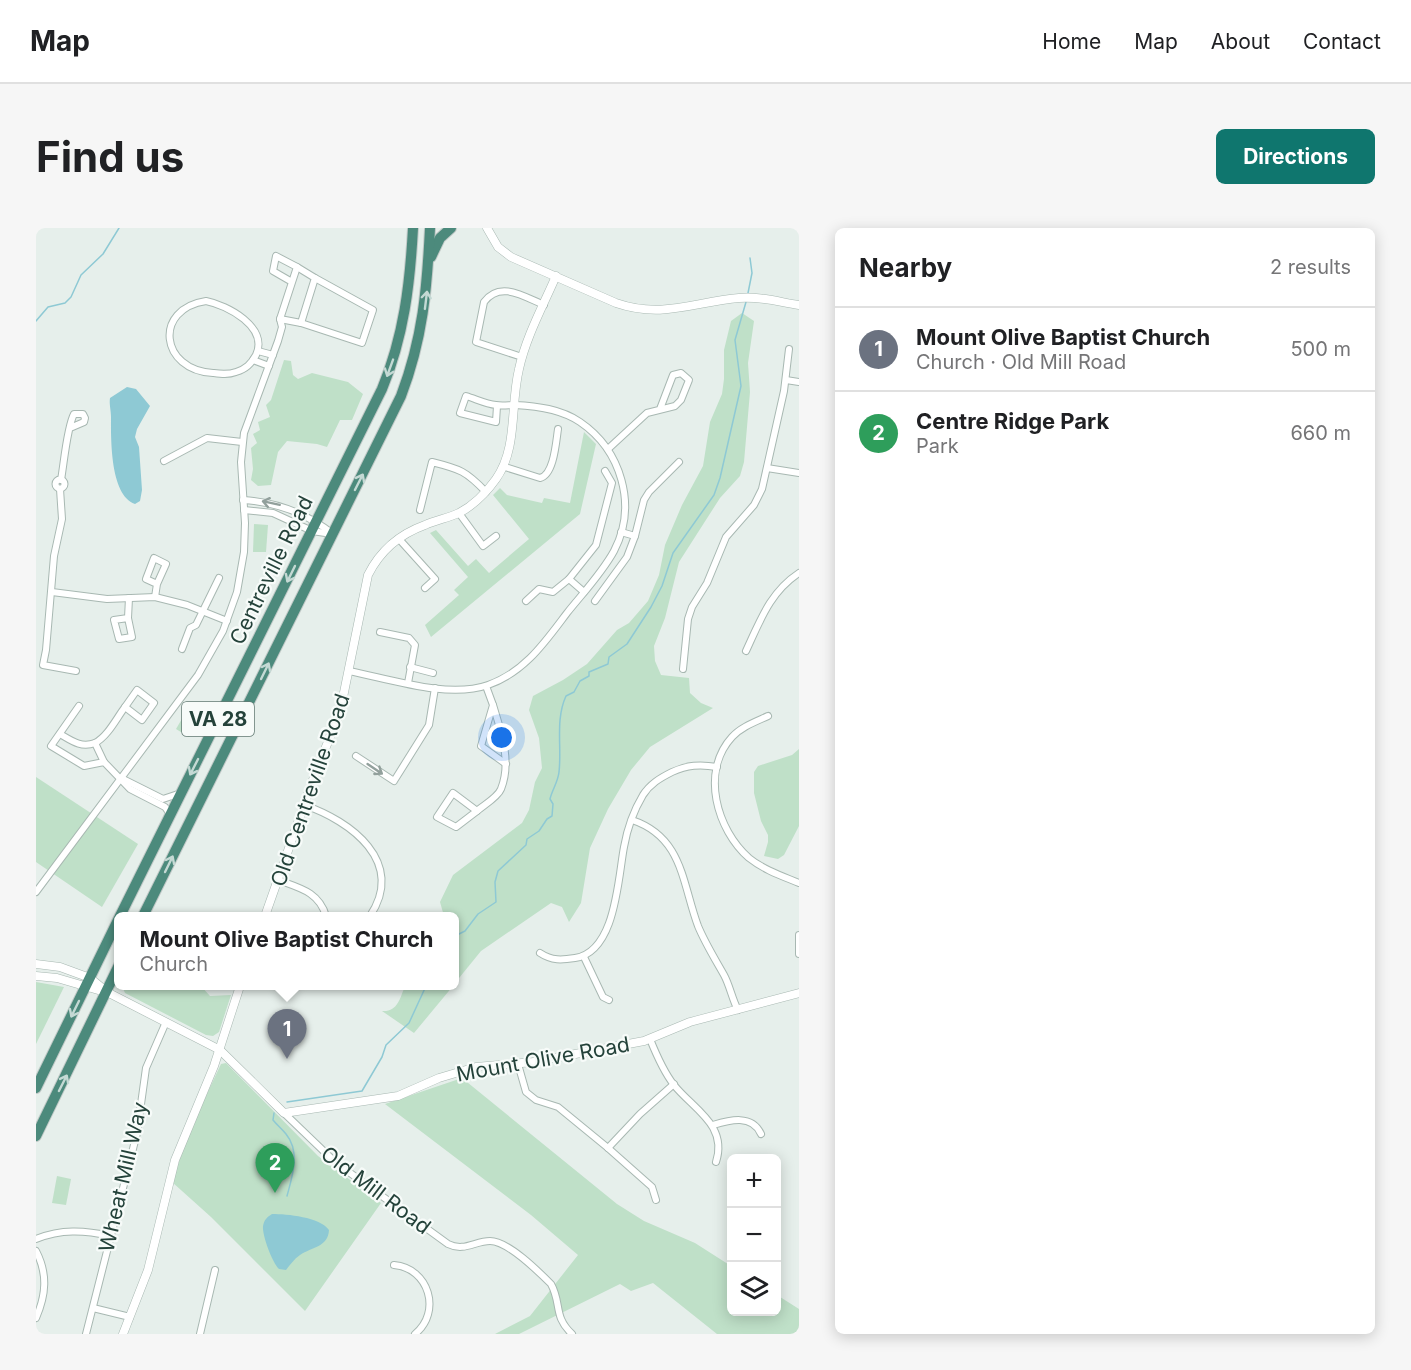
<!DOCTYPE html>
<html lang="en">
<head>
<meta charset="utf-8">
<style>
	:root { --surface:#fff; --page:#f6f6f6; --text:#202124; --muted:#757577; --line:#e0e0e0; --accent:#0f766e }
	body { margin:0; font-family:Inter,sans-serif; background:var(--page); color:var(--text) }
	.controls { position:absolute; right:18px; bottom:18px; display:grid; overflow:hidden; border-radius:9px; box-shadow:0 3px 15px #0003 }
	.controls button { width:54px; height:54px; display:grid; place-items:center; padding:0; border:0; border-bottom:2px solid var(--line); background:var(--surface); color:var(--text); font:30px sans-serif }
	.you { position:absolute; left:466px; top:510px; width:21px; height:21px; margin:-15px; border:4px solid #fff; border-radius:50%; background:#1a73e8; box-shadow:0 0 0 9px #1a73e833 }
	.badge { display:grid; place-items:center; width:39px; height:39px; border-radius:50%; background:var(--accent); color:#fff; font-size:20px; font-weight:700 }
	.pin { position:absolute; translate:-50% -50px; filter:drop-shadow(0 2px 3px #0008) }
	.pin::after { content:''; position:absolute; top:32px; width:21px; height:18px; background:inherit; clip-path:polygon(0 0,100% 0,50% 100%) }
	.popup { position:absolute; left:78px; top:684px; width:345px; height:78px; box-sizing:border-box; display:grid; place-content:center; border-radius:9px; background:var(--surface); filter:drop-shadow(0 2px 4px #0005); font-size:20px; white-space:nowrap; color:var(--muted) }
	.popup b { font-size:22px; color:var(--text) }
	.popup::after { content:''; position:absolute; left:50%; top:100%; margin-left:-12px; border:12px solid transparent; border-top-color:var(--surface) }
	.list { margin:0; padding:0; list-style:none }
	h2 { display:flex; justify-content:space-between; align-items:center; height:78px; margin:0; padding:0 24px; font-size:26px }
	h2 small { font-size:20px; font-weight:400; color:var(--muted) }
	.list li { display:grid; grid-template-columns:39px 1fr auto; gap:18px; align-items:center; box-sizing:border-box; height:84px; padding:0 24px; border-top:2px solid var(--line) }
	.list b { display:block; font-size:22px; white-space:nowrap }
	.list p { margin:0; font-size:20px; white-space:nowrap; color:var(--muted) }
	.list em { font-size:20px; font-style:normal; color:var(--muted) }
	.icon { flex:none; width:33px; height:33px; fill:none; stroke:currentColor; stroke-width:2; stroke-linecap:round; stroke-linejoin:round }
	.map { position:relative; flex:none; width:763px; height:1106px; overflow:hidden; border-radius:9px }
	header { display:flex; align-items:center; gap:36px; box-sizing:border-box; height:84px; padding:0 30px; background:var(--surface); border-bottom:2px solid var(--line) }
	header strong { font-size:28px }
	nav { display:flex; gap:33px; margin-inline-start:auto; font-size:21px }
	.intro { display:flex; align-items:center; justify-content:space-between; box-sizing:border-box; height:144px; padding:0 36px }
	h1 { margin:0; font-size:42px }
	.button { padding:15px 27px; border-radius:9px; background:var(--accent); color:#fff; font-size:21px; font-weight:700 }
	main { display:flex; gap:36px; padding:0 36px }
	aside { flex:1; background:var(--surface); border-radius:9px; box-shadow:0 3px 15px #0003 }
	.map>svg:first-child { display:block }
	.green { fill:#bfe0c8 }
	.water { fill:#8ec9d4 }
	.lines { fill:none; stroke-linecap:round; stroke-linejoin:round }
	.stream { stroke:#8ec9d4; stroke-width:1.5 }
	.minor-casing { stroke:#a8b8b2; stroke-width:8 }
	.tertiary-casing { stroke:#a8b8b2; stroke-width:9 }
	.trunk-casing { stroke:#c2cac8; stroke-width:12 }
	.minor { stroke:#fff; stroke-width:6 }
	.tertiary { stroke:#fff; stroke-width:8 }
	.trunk { stroke:#4c8a7c; stroke-width:10 }
	.oneway { stroke:#c4d9d4 }
	.oneway2 { stroke:#92a09c }
	.labels { text-anchor:middle; dominant-baseline:central; stroke-width:4.5; stroke-linejoin:round; paint-order:stroke }
	.shield { fill:#f7fbf9; stroke:#637a73; stroke-width:1.5 }
	.shield-label { font-size:20px; font-weight:bold; fill:#24423a }
	.street-label { font-size:21px; fill:#24423a; stroke:#f7fbf9 }
</style>
</head>
<body>
<header>
<strong>Map</strong>
<nav><a>Home</a><a>Map</a><a>About</a><a>Contact</a></nav>
</header>
<div class="intro"><h1>Find us</h1><a class="button">Directions</a></div>
<main>
<div class="map">
<svg width="763" height="1106" viewBox="0 0 763 1106">
	<rect width="100%" height="100%" fill="#e6efeb"/>
	<!-- green -->
	<g class="green">
		<polygon points="706,85 718,93 712,135 714,164 708,234 704,248 684,270 643,334 629,390 618,418 619,433 625,447 653,450 654,465 665,475 677,480 614,519 595,542 572,581 554,620 545,675 533,694 526,679 515,675 445,723 419,755 419,688 408,688 404,674 417,647 486,595 493,582 499,554 506,540 503,510 493,482 497,468 527,452 551,436 581,402 593,395 612,373 623,347 629,317 646,277 667,238 674,194 686,166 688,151 688,122 695,93"/>
		<polygon points="248,132 255,133 257,147 262,151 276,145 312,154 327,166 316,192 304,192 291,219 281,216 251,213 242,224 235,257 222,258 215,252 217,241 215,220 221,215 217,206 224,202 222,194 234,189 230,177 235,172"/>
		<polygon points="548,204 560,216 544,286 395,409 389,397 423,367 418,362 432,349 394,305 400,302 432,338 440,331 453,345 493,311 457,267 464,260 471,267 506,275 508,270 534,275"/>
		<polygon points="218,296 232,297 230,324 217,324"/>
		<polygon points="154,477 167,484 153,509 140,501"/>
		<polygon points="763,521 763,598 748,627 742,631 728,628 732,614 732,607 725,593 718,565 718,544 722,538 756,527"/>
		<polygon points="0,549 102,616 66,679 0,634"/>
		<polygon points="0,754 28,759 0,816"/>
		<polygon points="86,758 165,758 174,768 195,767 183,804 177,808 170,807 89,765"/>
		<path d="M369,758H417L378,805L346,783C362,784 364,770 369,758Z"/>
		<polygon points="190,835 282,928 345,975 269,1083 175,989 136,954 154,902 185,836"/>
		<polygon points="426,850 581,976 608,993 659,1015 695,1038 696,1084 740,1084 741,1067 763,1081 763,1106 681,1106 617,1055 595,1063 584,1056 483,1106 459,1106 494,1088 542,1027 495,987 349,876"/>
		<polygon points="21,948 35,951 30,977 16,975"/>
	</g>
	<!-- water -->
	<g class="water">
		<path d="M91,159L100,161L114,178L101,201L99,209L103,219L106,262L104,273L99,276C74,267 75,211 75,189C75,182 73,176 74,170Z"/>
		<path d="M236,986C251,986 284,989 293,1002C292,1019 276,1019 264,1027C258,1031 254,1037 250,1042L243,1041C236,1034 226,1007 227,998C228,992 231,989 236,986Z"/>
	</g>
	<g class="lines">
		<!-- stream -->
		<g class="stream">
			<polyline points="712,65 716,45 714,30"/>
			<polyline points="0,93 12,79 29,75 35,69 45,47 67,26 83,0"/>
			<path d="M419,708L429,703L442,686L460,674L459,654L462,643L490,617L491,611L503,603L511,591L516,588L517,576L514,571C516,562 522,554 523,544C526,519 519,492 530,468L538,464L544,453L553,448V444L572,436L573,429L591,416L615,379L626,358L637,325L678,267L684,250L705,158L699,112L710,74"/>
			<polyline points="251,874 326,863 346,829 350,817 373,795 390,758"/>
			<path d="M238,885L237,892C241,897 246,901 250,906C265,924 256,949 251,968"/>
		</g>
		<!-- minor casing -->
		<g class="minor-casing">
			<g id="minor">
				<path d="M170,73C191,77 233,99 220,127C215,136 210,141 200,144C192,147 185,146 177,145C124,142 117,81 170,73Z"/>
				<polyline points="244,91 265,95 279,50 261,39"/>
				<polyline points="265,95 326,115 337,82 279,50"/>
				<polyline points="222,123 237,127"/>
				<path d="M486,129L440,114L448,74C464,52 489,69 508,77"/>
				<polyline points="217,132 233,138"/>
				<polyline points="750,152 763,154"/>
				<polyline points="572,221 611,185 639,178 645,172 653,152 645,145 637,147 624,181"/>
				<polyline points="128,233 171,210 206,214"/>
				<path d="M469,239L504,250C518,247 520,214 522,201"/>
				<polyline points="731,240 763,245"/>
				<circle cx="24" cy="256" r="4.5"/>
				<path d="M25,252C28,235 31,199 38,186H47L49,190L48,194L34,200"/>
				<polyline points="24,261 26,291 18,328 10,422 7,437 40,443"/>
				<path d="M207,272C242,274 270,285 297,306"/>
				<polyline points="208,282 237,285 276,303 296,306"/>
				<path d="M384,282L396,234C424,241 430,243 450,264"/>
				<polyline points="423,285 447,318 460,308"/>
				<polyline points="599,308 608,272 613,264 643,234"/>
				<polyline points="363,311 399,351 389,360"/>
				<polyline points="533,351 560,317 576,255 569,243"/>
				<polyline points="16,364 71,371 119,369 151,377 191,393"/>
				<polyline points="119,369 121,356 110,351 118,330 130,336 121,356"/>
				<polyline points="490,373 503,361 517,364 533,351 548,364"/>
				<polyline points="559,373 591,329 599,308 585,304"/>
				<polyline points="92,390 78,392 83,411 96,409 92,390 93,370"/>
				<polyline points="344,404 373,410 379,417 372,455"/>
				<polyline points="146,421 154,400 160,397 183,350"/>
				<path d="M710,423C724,393 734,364 763,345"/>
				<polyline points="374,439 397,445"/>
				<polyline points="647,441 652,391 656,379 671,355 690,309 718,277 726,261 748,163 753,121"/>
				<path d="M313,443C354,451 412,471 452,457C489,444 509,414 531,385C547,365 566,345 578,323C602,277 585,222 544,194C525,181 501,178 479,177C473,177 466,178 460,177C450,176 440,171 430,168L424,185L460,194L461,178"/>
				<polyline points="450,458 457,477 445,518 470,536"/>
				<polygon points="101,462 118,475 106,492 89,479"/>
				<polyline points="43,478 15,518 48,538 68,534 94,561 129,579 134,586"/>
				<path d="M732,488C719,494 705,499 696,509C664,544 681,602 713,630C728,642 746,648 763,655"/>
				<path d="M24,506C36,513 45,520 59,515"/>
				<polyline points="320,528 358,553 393,497 399,460"/>
				<path d="M68,534L59,515C72,508 80,491 89,479"/>
				<polyline points="89,552 127,571 145,565"/>
				<polygon points="417,565 441,583 420,599 401,589"/>
				<path d="M268,577C315,593 370,634 334,688"/>
				<path d="M441,583C448,577 462,569 465,561C476,534 465,503 457,477"/>
				<path d="M596,592C647,609 646,655 662,698C669,715 679,731 688,747C694,758 696,771 702,782"/>
				<path d="M242,652C264,660 283,664 290,688"/>
				<polyline points="0,664 162,447 187,403 201,364 208,324 209,295 205,234 208,205 242,113 246,99 244,91 261,39 240,28 237,43 256,54"/>
				<path d="M504,725C516,733 526,732 539,730C580,724 582,650 588,619C591,602 598,582 607,567C614,556 624,550 636,544C651,537 664,536 681,539"/>
				<polyline points="763,726 763,707"/>
				<polyline points="548,729 567,769 573,772"/>
				<path d="M614,811C620,826 627,843 638,857C657,881 692,897 680,934"/>
				<polyline points="482,836 490,864 500,872 522,879 572,920 616,959 620,972"/>
				<path d="M248,885L299,934L412,1016C428,1024 439,1013 454,1013C472,1013 502,1043 515,1056C526,1076 517,1088 536,1106"/>
				<path d="M677,897C694,892 716,886 725,906"/>
				<polyline points="572,920 604,886 638,856"/>
				<path d="M0,1011C25,1001 48,1002 74,1008"/>
				<path d="M0,1023C12,1046 10,1067 0,1090"/>
				<path d="M358,1037C393,1040 406,1084 379,1106"/>
				<polyline points="57,1080 94,1089"/>
				<polyline points="50,1106 101,905 110,840 130,794"/>
				<polyline points="164,1106 179,1042"/>
			</g>
		</g>
		<!-- tertiary casing -->
		<g class="tertiary-casing">
			<g id="tertiary">
				<path d="M451,0L462,19L475,29L580,75C626,91 658,74 703,70C723,68 743,74 763,77"/>
				<path d="M229,688L279,546L304,484L332,347C344,323 364,306 389,297C400,292 412,290 423,285C438,277 450,265 460,251C482,220 474,178 483,141C490,109 507,78 520,48"/>
				<polyline points="0,736 24,739 54,750 71,764 184,822 248,885 362,868 403,850 440,839 497,834 608,813 654,794 763,765"/>
				<polyline points="0,748 21,750 69,764"/>
				<polyline points="87,1106 112,1042 139,932 178,838 204,758"/>
			</g>
		</g>
		<!-- trunk casing -->
		<g class="trunk-casing">
			<g id="trunk">
				<polyline points="395,29 404,10 415,0"/>
				<path d="M84,688L346,161C368,108 374,56 377,0"/>
				<path d="M107,688L365,168C387,110 391,61 394,0"/>
				<polyline points="0,860 83,690"/>
				<polyline points="0,908 83,737"/>
			</g>
		</g>
		<!-- minor -->
		<use href="#minor" class="minor"/>
		<!-- tertiary -->
		<use href="#tertiary" class="tertiary"/>
		<!-- trunk -->
		<use href="#trunk" class="trunk"/>
	</g>
	<!-- one-way arrows -->
	<defs><path id="oneway-shaft" d="M-6 0H5M1.5-3L5.5 0L1.5 3" fill="none" stroke-width="1.6" stroke-linecap="round" stroke-linejoin="round" transform="scale(1.5)"/></defs>
	<g class="oneway">
		<use href="#oneway-shaft" transform="translate(390 72) rotate(-83)"/>
		<use href="#oneway-shaft" transform="translate(354 140) rotate(110)"/>
		<use href="#oneway-shaft" transform="translate(323 254) rotate(-63)"/>
		<use href="#oneway-shaft" transform="translate(255 346) rotate(116)"/>
		<use href="#oneway-shaft" transform="translate(229 443) rotate(-64)"/>
		<use href="#oneway-shaft" transform="translate(158 539) rotate(117)"/>
		<use href="#oneway-shaft" transform="translate(133 636) rotate(-64)"/>
		<use href="#oneway-shaft" transform="translate(39 781) rotate(116)"/>
		<use href="#oneway-shaft" transform="translate(27 855) rotate(-63)"/>
	</g>
	<g class="oneway2">
		<use href="#oneway-shaft" transform="translate(235 275) rotate(-168)"/>
		<use href="#oneway-shaft" transform="translate(339 541) rotate(34)"/>
	</g>
	<g class="labels">
		<!-- shield labels -->
		<rect class="shield" x="146" y="474" width="72" height="34" rx="4.5"/>
		<g class="shield-label">
			<text x="182" y="491">VA 28</text>
		</g>
		<!-- street labels -->
		<g class="street-label">
			<text transform="translate(235 342) rotate(-64)">Centreville Road</text>
			<text transform="translate(274 562) rotate(-71)">Old Centreville Road</text>
			<text transform="translate(507 831) rotate(-10)">Mount Olive Road</text>
			<text transform="translate(87 949) rotate(-77)">Wheat Mill Way</text>
			<text transform="translate(340 962) rotate(37)">Old Mill Road</text>
		</g>
	</g>
</svg>
<div class="controls">
<button>+</button>
<button>−</button>
<button><svg class="icon" aria-label="layers" viewBox="0 0 24 24"><path d="M12 4l9 5-9 5-9-5zM3 14l9 5 9-5"/></svg></button>
</div>
<div class="you"></div>
<div class="pin badge" style="left:251px;top:831px;background:#6b7280">1</div>
<div class="popup"><b>Mount Olive Baptist Church</b>Church</div>
<div class="pin badge" style="left:239px;top:965px;background:#2e9e5b">2</div>
</div>
<aside>
<h2>Nearby<small>2 results</small></h2>
<ul class="list">
<li><span class="badge" style="background:#6b7280">1</span><div><b>Mount Olive Baptist Church</b><p>Church · Old Mill Road</p></div><em>500 m</em></li>
<li><span class="badge" style="background:#2e9e5b">2</span><div><b>Centre Ridge Park</b><p>Park</p></div><em>660 m</em></li>
</ul>
</aside>
</main>
</body>
</html>
